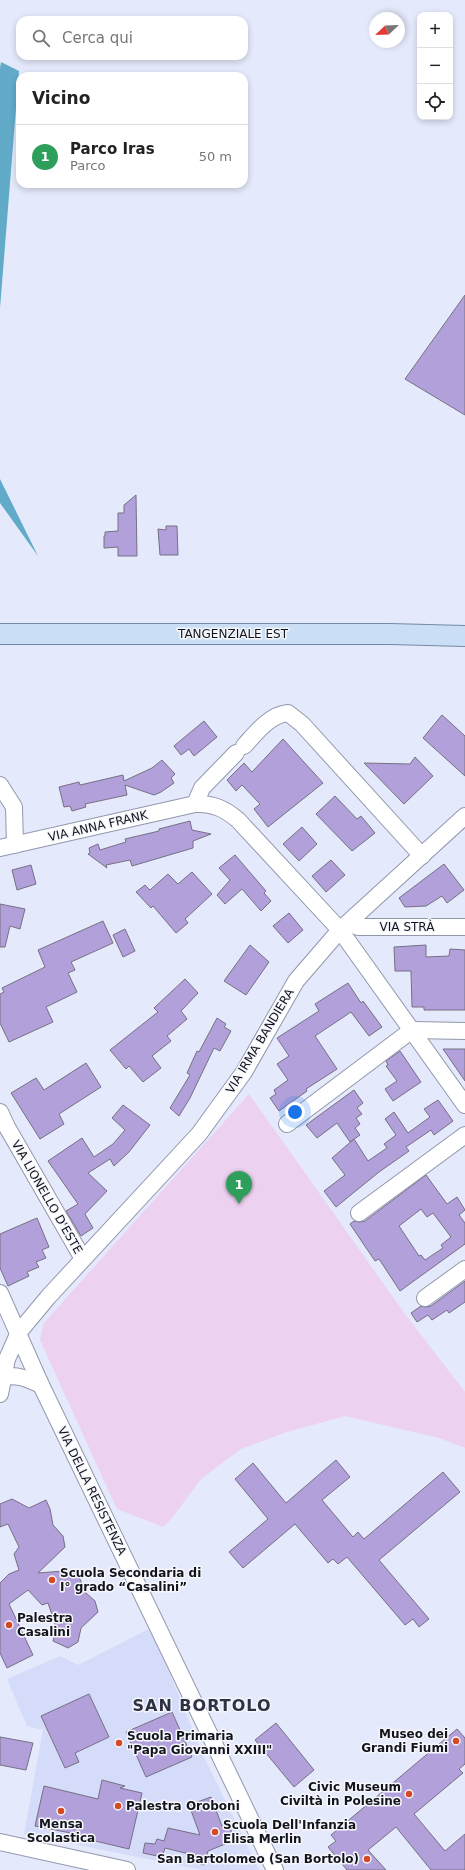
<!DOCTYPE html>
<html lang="it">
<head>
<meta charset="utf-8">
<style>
	:root { --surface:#fff; --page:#f6f6f6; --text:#222; --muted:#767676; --line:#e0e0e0; --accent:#d44a27 }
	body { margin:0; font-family:"DejaVu Sans",sans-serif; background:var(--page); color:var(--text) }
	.controls { position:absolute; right:12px; top:12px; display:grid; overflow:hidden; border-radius:8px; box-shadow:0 2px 6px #0003 }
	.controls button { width:36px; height:36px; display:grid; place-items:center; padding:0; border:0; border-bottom:1px solid var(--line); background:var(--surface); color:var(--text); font:20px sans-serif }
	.compass { position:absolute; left:369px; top:12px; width:36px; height:36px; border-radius:50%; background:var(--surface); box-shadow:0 2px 6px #0003; rotate:247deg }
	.you { position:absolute; left:295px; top:1112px; width:14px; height:14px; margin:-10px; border:3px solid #fff; border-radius:50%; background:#1a73e8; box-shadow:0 0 0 6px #1a73e833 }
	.badge { display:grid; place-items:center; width:26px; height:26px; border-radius:50%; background:var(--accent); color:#fff; font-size:13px; font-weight:700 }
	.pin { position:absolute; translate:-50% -33px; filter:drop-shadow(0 1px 2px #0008) }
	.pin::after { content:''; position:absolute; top:21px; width:14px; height:12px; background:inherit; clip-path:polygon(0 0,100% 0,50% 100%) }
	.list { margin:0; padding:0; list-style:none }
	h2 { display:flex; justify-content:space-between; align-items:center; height:52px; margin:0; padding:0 16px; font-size:17px }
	h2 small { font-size:13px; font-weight:400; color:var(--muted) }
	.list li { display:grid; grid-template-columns:26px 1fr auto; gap:12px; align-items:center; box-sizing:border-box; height:64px; padding:0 16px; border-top:1px solid var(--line) }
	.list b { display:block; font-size:15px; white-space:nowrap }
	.list p { margin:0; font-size:13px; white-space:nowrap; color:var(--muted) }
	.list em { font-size:13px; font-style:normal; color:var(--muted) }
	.icon { flex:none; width:22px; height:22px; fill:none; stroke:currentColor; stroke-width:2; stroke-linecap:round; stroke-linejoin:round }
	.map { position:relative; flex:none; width:465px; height:1870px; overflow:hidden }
	.search { position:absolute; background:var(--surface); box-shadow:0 2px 6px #0003; left:16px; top:16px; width:232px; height:44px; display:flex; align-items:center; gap:10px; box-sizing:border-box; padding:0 14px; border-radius:12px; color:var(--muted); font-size:15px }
	.panel { position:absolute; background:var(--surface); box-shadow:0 2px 6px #0003; left:16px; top:72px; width:232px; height:116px; border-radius:12px }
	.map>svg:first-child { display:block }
	.built { fill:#d4dcf9 }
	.green { fill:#edd1f1 }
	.water { fill:#61abc9 }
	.building { fill:#b2a0db; stroke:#767084; fill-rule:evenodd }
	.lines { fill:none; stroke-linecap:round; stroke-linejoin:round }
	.minor-casing { stroke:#9298ac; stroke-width:18 }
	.major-casing { stroke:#728aa4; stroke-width:22 }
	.minor { stroke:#fff; stroke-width:16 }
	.major { stroke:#cadff5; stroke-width:20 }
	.poi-dot { fill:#d44a27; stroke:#f6f7fc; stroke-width:1.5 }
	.labels { text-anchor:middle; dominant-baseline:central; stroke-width:3; stroke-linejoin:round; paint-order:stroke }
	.street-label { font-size:12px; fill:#12141c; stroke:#f6f7fc }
	.poi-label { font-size:12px; font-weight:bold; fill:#12141c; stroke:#f6f7fc; text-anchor:start }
	.district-label { font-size:16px; font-weight:bold; letter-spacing:1px; fill:#2e3243; stroke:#f6f7fc }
</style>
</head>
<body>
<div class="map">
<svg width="465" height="1870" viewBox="0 0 465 1870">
	<rect width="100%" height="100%" fill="#e4e9fb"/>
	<!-- built -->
	<polygon class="built" points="151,1628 203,1755 259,1870 202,1870 24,1834 43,1730 27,1726 7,1679 60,1656 78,1665"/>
	<!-- green -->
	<polygon class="green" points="249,1094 405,1314 465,1392 465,1448 439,1438 345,1416 287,1432 241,1449 201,1479 172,1518 163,1527 117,1509 40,1340 43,1324"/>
	<!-- water -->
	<g class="water">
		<polygon points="1,62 19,71 0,308 0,68"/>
		<polygon points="0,479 38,556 0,503"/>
	</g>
	<!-- building -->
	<g class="building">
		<polygon points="465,295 465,415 405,379"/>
		<polygon points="136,495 137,556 118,556 118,547 104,548 104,536 105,536 105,532 118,531 118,513 124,513 124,505"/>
		<polygon points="166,526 177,526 178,555 160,555 158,529 166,530"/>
		<polygon points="442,715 465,736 465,776 423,738"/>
		<polygon points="204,721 217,737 194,756 189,749 181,755 174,746"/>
		<polygon points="283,739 323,783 268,827 254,809 260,804 242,785 236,791 227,780 244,763 252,772"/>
		<polygon points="415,757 433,776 404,804 364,763 410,764"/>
		<polygon points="162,760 175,774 171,778 174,783 161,792 154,795 125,785 127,795 85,804 86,807 72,811 70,806 64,807 59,787 79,782 80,785 123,775 124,781 152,768"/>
		<polygon points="335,796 357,819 361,816 375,833 352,851 316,814"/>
		<polygon points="190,821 192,830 211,834 193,841 193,848 132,866 130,860 106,865 107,868 88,854 90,853 89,848 98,844 100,850 126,842 125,839 159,831 159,829"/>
		<polygon points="302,827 317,844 299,861 283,844"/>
		<polygon points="235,855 266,891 264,893 271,901 261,911 242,889 225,904 217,895 230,880 219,868"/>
		<polygon points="331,860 345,875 326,892 312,876"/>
		<polygon points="444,864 464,890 447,903 442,896 426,906 405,907 399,898"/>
		<polygon points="31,865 36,884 17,890 12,870"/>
		<polygon points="192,872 212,894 185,919 188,923 176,933 153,906 151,908 136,892 145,885 150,890 168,874 178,884"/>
		<polygon points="0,904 25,909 20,929 10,926 5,947 0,947"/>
		<polygon points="289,913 303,930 288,943 273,926"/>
		<polygon points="103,921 113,943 71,962 75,970 68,973 77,992 46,1007 53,1022 9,1042 0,1023 0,994 4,992 2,988 45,967 38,950"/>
		<polygon points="125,929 135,951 123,957 113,935"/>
		<polygon points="250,945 269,962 246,995 224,981"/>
		<polygon points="426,945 426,957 449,956 450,949 465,950 465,1010 424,1010 424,1007 412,1007 411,971 395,971 394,947"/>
		<polygon points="185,979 198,993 181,1011 187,1019 167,1036 171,1041 152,1056 161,1068 143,1082 129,1066 126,1069 110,1050 158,1012 154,1008"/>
		<polygon points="348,983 361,1003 363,1001 382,1027 369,1036 351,1012 315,1036 337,1069 306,1089 307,1091 279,1111 270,1098 276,1094 274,1090 288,1080 277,1064 289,1056 277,1038 319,1011 315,1004"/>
		<polygon points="217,1018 226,1024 224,1027 231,1031 220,1051 214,1048 190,1098 179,1116 170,1108 190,1075 187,1073 197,1051 199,1052"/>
		<polygon points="443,1049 465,1049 465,1081"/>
		<polygon points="400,1051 421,1082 393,1101 385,1089 397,1081 386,1066 388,1065 386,1061"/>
		<polygon points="86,1063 101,1087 59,1114 64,1124 40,1139 11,1093 36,1078 44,1090"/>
		<polygon points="354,1090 363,1103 357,1108 362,1114 356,1118 360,1124 355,1128 360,1135 350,1142 337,1123 317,1138 306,1125"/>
		<polygon points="438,1100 453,1121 434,1135 431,1130 406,1147 409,1151 379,1172 336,1207 324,1191 345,1175 332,1158 354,1139 368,1161 387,1148 384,1144 396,1135 385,1119 394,1112 408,1133 430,1117 424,1109"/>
		<polygon points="123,1105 150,1125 129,1152 114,1166 110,1159 88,1173 107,1191 85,1214 93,1228 81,1236 66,1211 78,1204 48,1161 82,1138 94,1157 113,1144 125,1130 112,1118"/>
		<path d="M426,1175L447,1204L457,1197L465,1210L459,1215L465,1223V1244L400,1291L379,1259L375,1261L350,1224L354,1221L360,1222L365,1221ZM421,1209L427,1217L433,1213L451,1237L441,1245L443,1248L425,1260L421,1255L419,1256L399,1226Z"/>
		<polygon points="37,1218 49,1247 42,1250 46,1258 36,1262 39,1267 27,1272 29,1276 8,1286 0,1268 0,1234"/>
		<polygon points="465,1281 465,1302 449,1313 447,1310 432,1320 428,1315 417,1322 411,1313 421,1306 426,1307 431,1306"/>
		<polygon points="336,1460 350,1477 322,1500 353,1537 358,1532 364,1539 443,1472 460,1492 379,1560 429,1619 419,1627 413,1619 405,1625 347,1557 338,1564 333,1559 328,1563 295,1524 243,1568 229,1552 268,1519 235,1479 253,1463 286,1503"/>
		<polygon points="12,1499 29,1508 46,1500 50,1509 53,1525 63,1536 65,1547 38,1573 76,1570 86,1593 95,1601 98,1612 81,1628 78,1642 68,1648 53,1641 56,1627 48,1603 42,1605 28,1590 9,1604 33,1655 7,1668 0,1653 0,1583 9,1574 19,1570 14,1554 19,1547 8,1524 0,1527 0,1504"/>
		<polygon points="89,1694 109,1737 75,1753 79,1762 65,1768 41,1716"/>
		<polygon points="172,1712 192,1757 146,1777 126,1732"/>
		<polygon points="276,1723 314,1770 294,1787 255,1740"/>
		<polygon points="457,1729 465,1738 465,1764 459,1769 463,1773 414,1814 445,1851 465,1834 465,1870 431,1870 396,1827 368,1850 386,1870 347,1870 328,1847 336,1841 331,1835"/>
		<polygon points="0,1737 33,1743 26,1770 0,1765"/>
		<polygon points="102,1780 125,1786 120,1788 142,1793 129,1849 91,1840 91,1837 35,1826 44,1786 98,1799"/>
		<polygon points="211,1797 222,1826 228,1823 235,1840 208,1851 204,1865 193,1862 193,1855 165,1848 162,1857 143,1853 145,1843 155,1844 157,1839 164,1841 168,1828 200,1835 189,1805"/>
	</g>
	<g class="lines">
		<!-- minor casing -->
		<g class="minor-casing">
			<g id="minor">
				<path d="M244,746C256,733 269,715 288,713L302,724L422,856"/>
				<polyline points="0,785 14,807 15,845"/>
				<polyline points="195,804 202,788 236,753"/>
				<path d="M0,848L195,804C213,803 225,809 238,820L340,930L465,1105"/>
				<polyline points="349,923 358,927 465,927"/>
				<polyline points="0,1112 7,1127 83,1259"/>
				<polyline points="287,1124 412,1030 465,1031"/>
				<polyline points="359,1213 465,1135"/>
				<polyline points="0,1293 41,1385 275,1870"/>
				<polyline points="425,1298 465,1269"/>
				<path d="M3,1377C17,1374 28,1379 41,1385"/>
				<polyline points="0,1394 7,1359 19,1332 49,1296 199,1134 244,1072 296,981 340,930 465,816"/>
				<polyline points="0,1842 127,1870"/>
			</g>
		</g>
		<!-- major casing -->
		<g class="major-casing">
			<polyline id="major" points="0,634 390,634 465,636"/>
		</g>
		<!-- minor -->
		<use href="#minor" class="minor"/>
		<!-- major -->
		<use href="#major" class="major"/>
	</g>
	<!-- markers -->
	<g class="poi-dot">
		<circle cx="52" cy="1580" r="4"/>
		<circle cx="9" cy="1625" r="4"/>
		<circle cx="456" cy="1741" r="4"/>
		<circle cx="119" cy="1743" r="4"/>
		<circle cx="409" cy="1794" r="4"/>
		<circle cx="118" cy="1806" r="4"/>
		<circle cx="61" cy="1811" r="4"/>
		<circle cx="215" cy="1832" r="4"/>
		<circle cx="367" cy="1859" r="4"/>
	</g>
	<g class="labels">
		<!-- street labels -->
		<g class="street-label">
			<text x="233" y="634">TANGENZIALE EST</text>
			<text transform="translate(98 826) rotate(-13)">VIA ANNA FRANK</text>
			<text x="407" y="927">VIA STRÀ</text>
			<text transform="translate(260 1041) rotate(-59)">VIA IRMA BANDIERA</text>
			<text transform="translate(47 1197) rotate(60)">VIA LIONELLO D'ESTE</text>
			<text transform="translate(92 1491) rotate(64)">VIA DELLA RESISTENZA</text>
		</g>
		<!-- poi labels -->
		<g class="poi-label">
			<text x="60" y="1573">Scuola Secondaria di<tspan x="60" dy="14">I° grado “Casalini”</tspan></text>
			<text x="17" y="1618">Palestra<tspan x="17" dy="14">Casalini</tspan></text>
			<text x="448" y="1734" text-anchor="end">Museo dei<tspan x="448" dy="14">Grandi Fiumi</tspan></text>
			<text x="127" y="1736">Scuola Primaria<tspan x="127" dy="14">"Papa Giovanni XXIII"</tspan></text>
			<text x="401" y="1787" text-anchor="end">Civic Museum<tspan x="401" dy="14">Civiltà in Polesine</tspan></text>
			<text x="126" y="1806">Palestra Oroboni</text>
			<text x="61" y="1824" text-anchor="middle">Mensa<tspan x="61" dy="14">Scolastica</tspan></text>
			<text x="223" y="1825">Scuola Dell'Infanzia<tspan x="223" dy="14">Elisa Merlin</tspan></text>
			<text x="359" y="1859" text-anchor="end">San Bartolomeo (San Bortolo)</text>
		</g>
		<!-- district labels -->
		<g class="district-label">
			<text x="202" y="1705">SAN BORTOLO</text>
		</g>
	</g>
</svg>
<div class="controls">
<button>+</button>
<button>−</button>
<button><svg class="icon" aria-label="locate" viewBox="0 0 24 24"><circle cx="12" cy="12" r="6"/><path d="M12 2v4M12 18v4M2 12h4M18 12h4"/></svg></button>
</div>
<svg class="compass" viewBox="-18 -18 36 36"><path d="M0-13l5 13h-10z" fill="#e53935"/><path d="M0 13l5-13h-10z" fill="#767676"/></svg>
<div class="you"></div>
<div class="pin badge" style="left:239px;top:1204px;background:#2e9e5b">1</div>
<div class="search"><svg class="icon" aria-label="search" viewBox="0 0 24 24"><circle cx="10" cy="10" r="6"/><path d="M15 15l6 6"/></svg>Cerca qui</div>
<section class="panel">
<h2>Vicino<small></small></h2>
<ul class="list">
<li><span class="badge" style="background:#2e9e5b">1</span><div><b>Parco Iras</b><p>Parco</p></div><em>50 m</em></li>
</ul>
</section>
</div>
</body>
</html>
